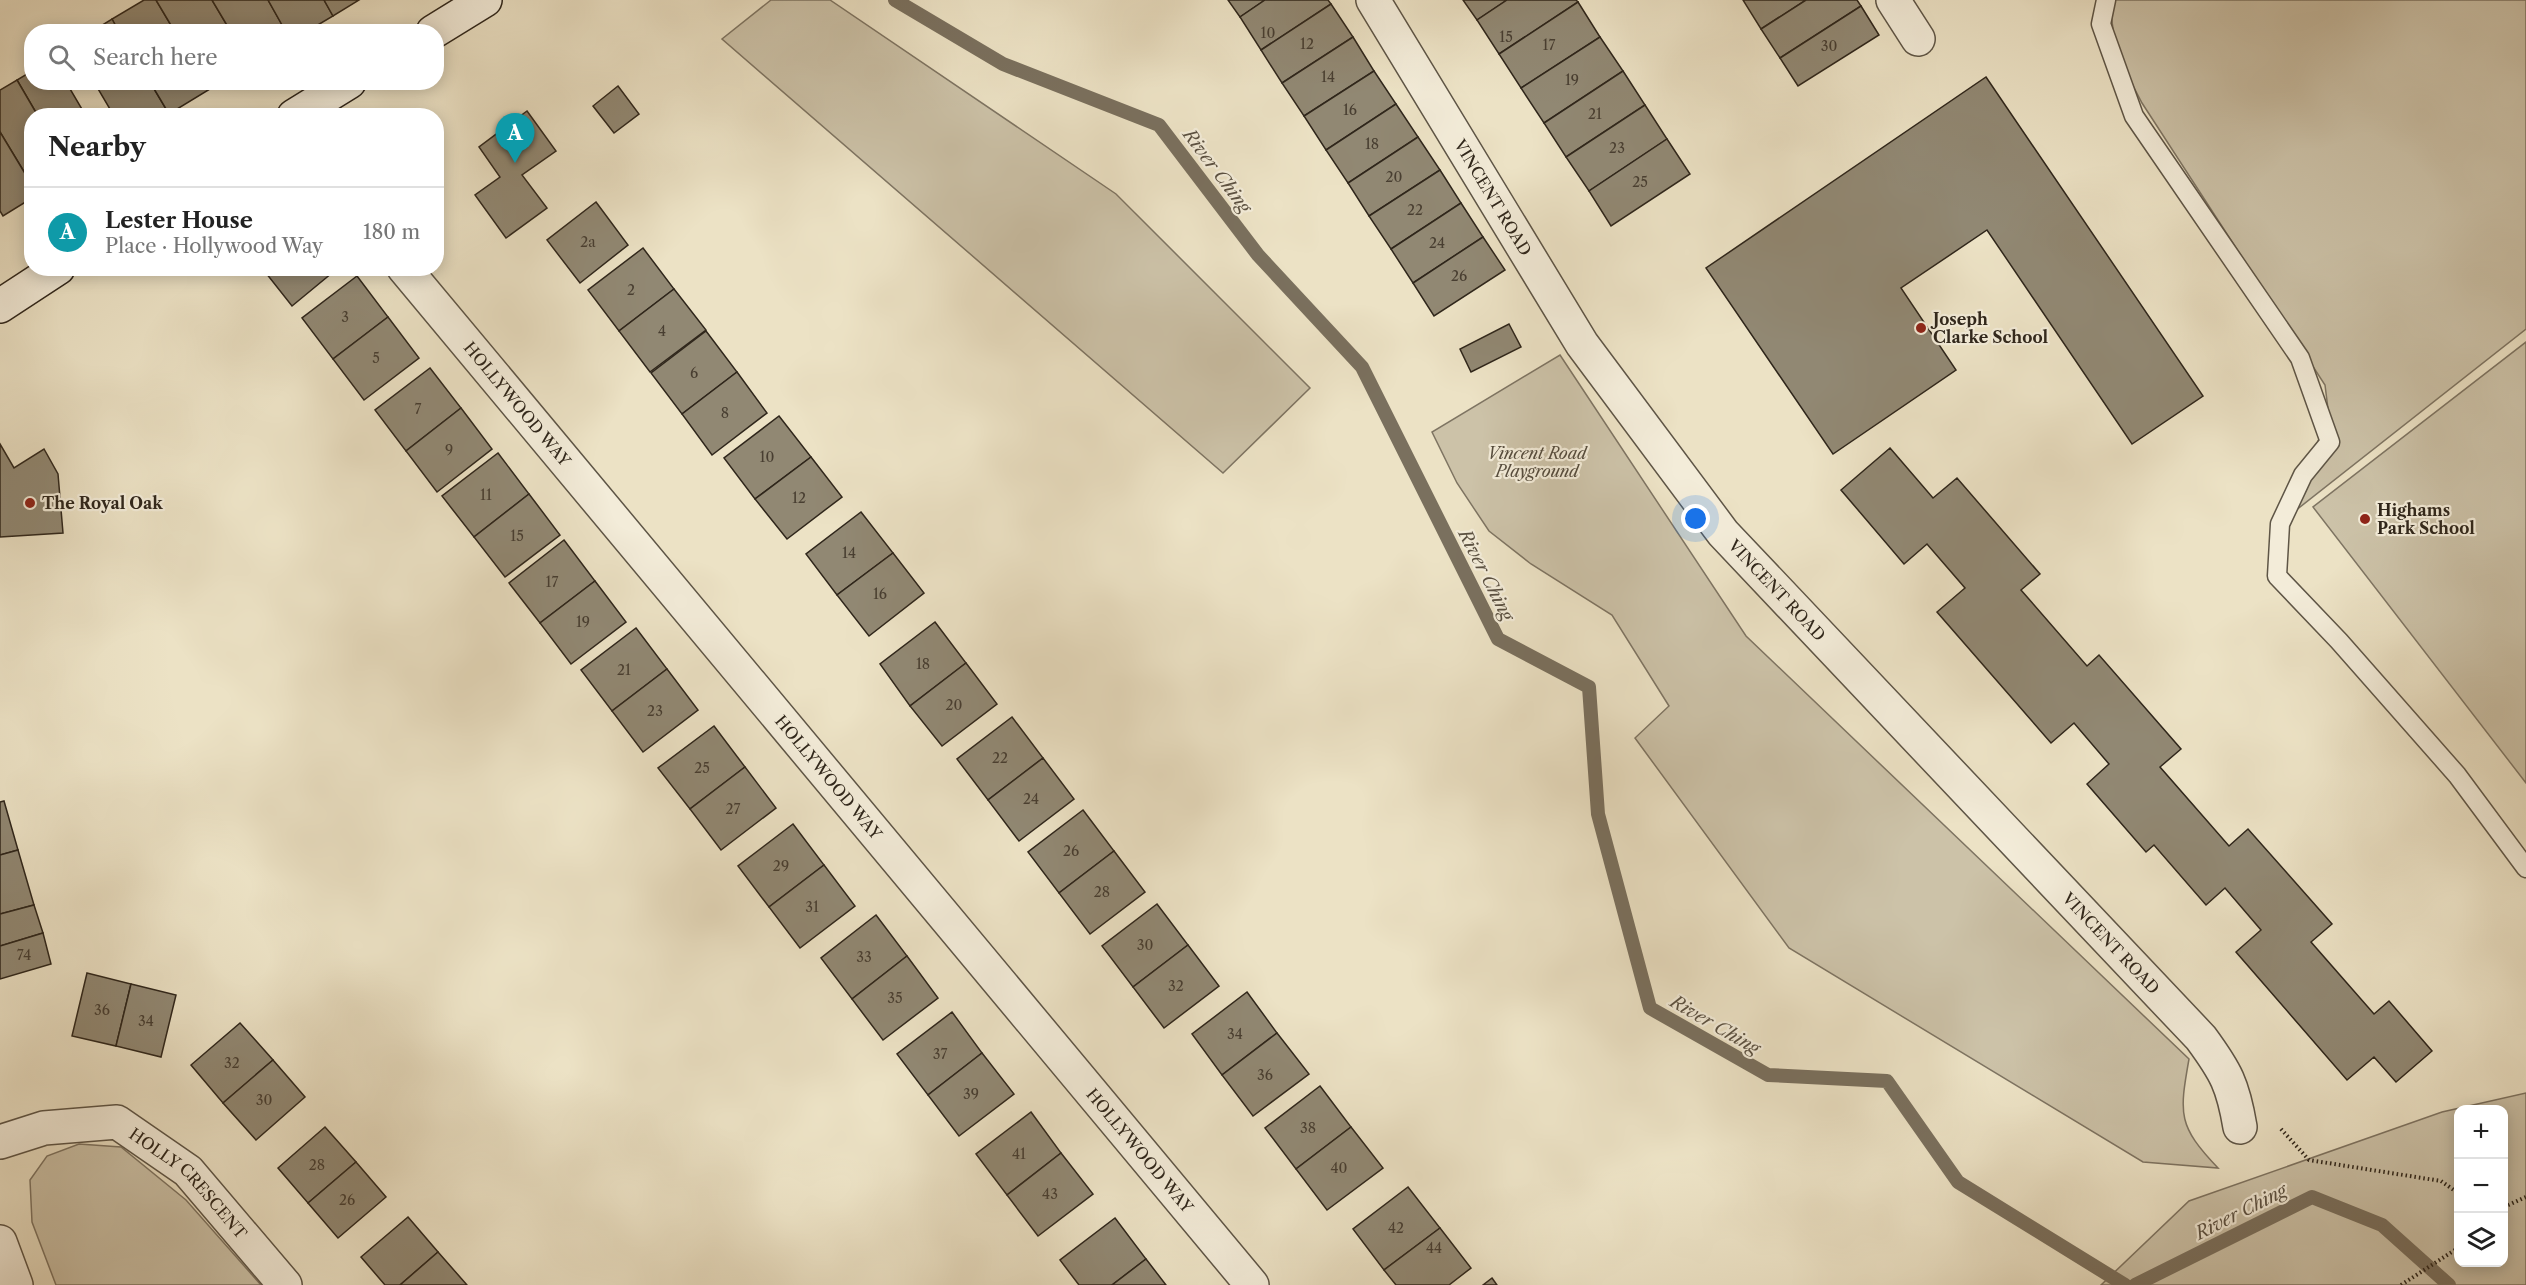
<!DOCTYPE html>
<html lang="en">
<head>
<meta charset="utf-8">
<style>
	:root { --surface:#fff; --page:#f2f2f2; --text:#222; --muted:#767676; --line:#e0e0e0; --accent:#111827 }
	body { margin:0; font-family:"Libre Caslon Text",serif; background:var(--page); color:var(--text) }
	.controls { position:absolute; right:18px; bottom:18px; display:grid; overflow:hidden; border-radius:12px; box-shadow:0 3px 15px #0003 }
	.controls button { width:54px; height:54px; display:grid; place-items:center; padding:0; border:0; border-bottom:2px solid var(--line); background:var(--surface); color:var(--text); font:30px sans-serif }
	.you { position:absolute; left:1696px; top:519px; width:21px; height:21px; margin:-15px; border:4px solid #fff; border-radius:50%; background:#1a73e8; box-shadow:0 0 0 9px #1a73e833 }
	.badge { display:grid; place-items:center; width:39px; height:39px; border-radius:50%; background:var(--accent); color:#fff; font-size:20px; font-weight:700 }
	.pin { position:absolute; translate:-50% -50px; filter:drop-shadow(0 2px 3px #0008) }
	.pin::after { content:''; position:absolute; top:32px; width:21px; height:18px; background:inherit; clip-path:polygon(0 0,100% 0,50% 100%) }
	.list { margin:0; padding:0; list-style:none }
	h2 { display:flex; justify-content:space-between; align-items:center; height:78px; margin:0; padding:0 24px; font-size:26px }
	h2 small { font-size:20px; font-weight:400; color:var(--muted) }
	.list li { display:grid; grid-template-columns:39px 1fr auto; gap:18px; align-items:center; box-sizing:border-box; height:90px; padding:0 24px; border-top:2px solid var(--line) }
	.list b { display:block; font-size:22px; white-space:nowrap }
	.list p { margin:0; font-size:20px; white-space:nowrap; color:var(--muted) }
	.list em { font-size:20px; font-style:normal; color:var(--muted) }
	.icon { flex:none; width:33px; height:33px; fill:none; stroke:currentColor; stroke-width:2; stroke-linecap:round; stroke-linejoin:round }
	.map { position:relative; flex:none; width:2526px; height:1285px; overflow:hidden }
	.search { position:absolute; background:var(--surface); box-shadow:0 3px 15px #0003; left:24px; top:24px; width:420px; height:66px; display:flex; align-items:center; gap:15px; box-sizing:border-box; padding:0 21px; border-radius:24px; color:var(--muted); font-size:22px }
	.panel { position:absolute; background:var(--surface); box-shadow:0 3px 15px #0003; left:24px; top:108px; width:420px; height:168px; border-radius:24px }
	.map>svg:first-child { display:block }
	.green { fill:#ccc2a8; stroke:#7e7462; stroke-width:1.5; fill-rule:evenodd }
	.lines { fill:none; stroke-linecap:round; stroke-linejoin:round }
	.stream { stroke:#7a705e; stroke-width:14 }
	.building { fill:#918873; stroke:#2f261b; stroke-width:1.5 }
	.lane-casing { stroke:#5e5546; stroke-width:21 }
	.street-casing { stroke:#5e5546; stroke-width:36 }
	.secondary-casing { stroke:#2f261b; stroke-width:36 }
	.path { stroke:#2f261b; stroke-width:4; stroke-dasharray:1.5 3; stroke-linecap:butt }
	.lane { stroke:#f3ecd9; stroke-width:18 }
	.street { stroke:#f3ecd9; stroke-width:33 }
	.secondary { stroke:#f3ecd9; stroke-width:33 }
	.poi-dot { fill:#8f2418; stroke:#f3ecd9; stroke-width:2 }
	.labels { text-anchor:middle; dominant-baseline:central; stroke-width:4.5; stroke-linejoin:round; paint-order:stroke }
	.number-label { font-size:14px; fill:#483e31 }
	.street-label { font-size:16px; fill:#2f261b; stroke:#f3ecd9 }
	.poi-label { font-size:16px; font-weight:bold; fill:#2f261b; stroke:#f3ecd9; text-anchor:start }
	.park-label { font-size:16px; font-style:italic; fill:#564d3e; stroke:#f3ecd9 }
	.water-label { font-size:18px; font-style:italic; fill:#5b5142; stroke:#f3ecd9 }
</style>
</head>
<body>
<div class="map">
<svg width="2526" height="1285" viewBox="0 0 2526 1285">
	<rect width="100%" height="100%" fill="#ece2c5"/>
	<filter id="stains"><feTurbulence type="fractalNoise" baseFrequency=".00333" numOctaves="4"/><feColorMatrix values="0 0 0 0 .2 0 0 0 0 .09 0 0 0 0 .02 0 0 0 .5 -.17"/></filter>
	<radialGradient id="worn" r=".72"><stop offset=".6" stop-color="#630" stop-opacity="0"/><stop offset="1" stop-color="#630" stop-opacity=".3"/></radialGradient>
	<!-- green -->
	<g class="green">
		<polygon points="771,0 830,0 1116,194 1310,388 1223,473 722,39"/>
		<polygon points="2114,0 2526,0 2526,329 2281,522 2329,417 2325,385 2142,103 2116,53 2111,13"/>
		<polygon points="2526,342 2526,783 2313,507"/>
		<path d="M1560,355L1746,636L2189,1059C2179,1115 2178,1126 2218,1168L2143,1162L1789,948L1635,738L1669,706L1612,615L1531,564L1489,531L1457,483L1432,432Z"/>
		<path d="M2526,1093V1285H2101L2189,1201L2442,1112ZM2458,1110H2504V1262H2458Z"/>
		<polygon points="79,1144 121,1147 186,1200 261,1285 56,1285 32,1222 30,1180 47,1156"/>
	</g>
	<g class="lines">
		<!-- stream -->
		<g class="stream">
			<polyline points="895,0 1003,64 1159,125 1258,255 1362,367 1498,639 1589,687 1598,814 1650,1008 1768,1075 1887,1081 1958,1182 2125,1285"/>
			<polyline points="2135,1285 2312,1197 2382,1225 2449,1285"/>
		</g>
	</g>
	<!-- building -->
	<g class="building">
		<polygon points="144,0 156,0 175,32 119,32 112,19"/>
		<polygon points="156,0 212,0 231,32 175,32"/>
		<polygon points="212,0 268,0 286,32 231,32"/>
		<polygon points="268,0 324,0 333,16 306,32 286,32"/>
		<polygon points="324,0 359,0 333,16"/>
		<polygon points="1228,0 1265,0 1240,17"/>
		<polygon points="1265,0 1328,0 1331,4 1261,50 1240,17"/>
		<polygon points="1463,0 1507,0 1477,20"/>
		<polygon points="1507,0 1576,0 1578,2 1499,54 1477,20"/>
		<polygon points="1743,0 1806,0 1761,29"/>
		<polygon points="1806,0 1857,0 1861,6 1780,58 1761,29"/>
		<polygon points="1578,2 1600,37 1521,88 1499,54"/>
		<polygon points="1331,4 1353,37 1282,83 1261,50"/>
		<polygon points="1861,6 1879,35 1798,86 1780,58"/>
		<polygon points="112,19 119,32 91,32"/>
		<polygon points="1353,37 1374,71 1304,116 1282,83"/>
		<polygon points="1600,37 1623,71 1544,123 1521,88"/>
		<polygon points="32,71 32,82 66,82 86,116 38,116 17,80"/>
		<polygon points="1374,71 1396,104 1326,150 1304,116"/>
		<polygon points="1623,71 1645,105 1566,157 1544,123"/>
		<polygon points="1986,77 2203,396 2132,444 1987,230 1901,288 1956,370 1833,454 1706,268"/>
		<polygon points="17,80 38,116 32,116 32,185 0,132 0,90"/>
		<polygon points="94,82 150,82 169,114 114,116"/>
		<polygon points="150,82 206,82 210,89 169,114"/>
		<polygon points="206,82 221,82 210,89"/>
		<polygon points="618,86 639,114 614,133 593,106"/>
		<polygon points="1396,104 1418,137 1348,183 1326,150"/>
		<polygon points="1645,105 1667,139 1589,191 1566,157"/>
		<polygon points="527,111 556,151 522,175 547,208 506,238 475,195 500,177 479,147"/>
		<polygon points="0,132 32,185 32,198 3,216 0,211"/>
		<polygon points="1418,137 1440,170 1369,216 1348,183"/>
		<polygon points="1667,139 1690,174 1611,226 1589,191"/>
		<polygon points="1440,170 1461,203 1391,249 1369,216"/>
		<polygon points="596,202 628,245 580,283 547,240"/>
		<polygon points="1461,203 1483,237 1413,283 1391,249"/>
		<polygon points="1483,237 1505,270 1434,316 1413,283"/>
		<polygon points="643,248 674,289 619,331 588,290"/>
		<polygon points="262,268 338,268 292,306"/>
		<polygon points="357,276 388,317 333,359 302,318"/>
		<polygon points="674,289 706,330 650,372 619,331"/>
		<polygon points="388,317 419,358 364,400 333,359"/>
		<polygon points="1509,324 1521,347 1471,372 1460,349"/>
		<polygon points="706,331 737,372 682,414 651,373"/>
		<polygon points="430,368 461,408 406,451 375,410"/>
		<polygon points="737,372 767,413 712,455 682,414"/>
		<polygon points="461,408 492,449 437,492 406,451"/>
		<polygon points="779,416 811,457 755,499 724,458"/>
		<polygon points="0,444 14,468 44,449 58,474 63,533 0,537"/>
		<polygon points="1890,448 1933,498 1957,478 2040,574 2021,590 2087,666 2099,655 2181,749 2160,767 2229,846 2248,829 2332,924 2311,942 2374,1014 2389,1001 2432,1051 2396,1082 2374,1057 2347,1080 2236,952 2261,930 2225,888 2206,905 2154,845 2146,852 2087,784 2109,764 2074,723 2051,743 1937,612 1965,588 1927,544 1904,564 1841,490"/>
		<polygon points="498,453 529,494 474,537 442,496"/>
		<polygon points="811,457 842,497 787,539 755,499"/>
		<polygon points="529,494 560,535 505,577 474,537"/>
		<polygon points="861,512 893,553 837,595 806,554"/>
		<polygon points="564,540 595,581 540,623 509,583"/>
		<polygon points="893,553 924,593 869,636 837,595"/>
		<polygon points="595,581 626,622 571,664 540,623"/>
		<polygon points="935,622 966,663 910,706 880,664"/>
		<polygon points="636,628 667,669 612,711 581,670"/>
		<polygon points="966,663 997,704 942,746 910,706"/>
		<polygon points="667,669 698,710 643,752 612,711"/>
		<polygon points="1012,717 1043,758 988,800 957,759"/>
		<polygon points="714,726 745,767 690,809 658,768"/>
		<polygon points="1043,758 1074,799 1019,841 988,800"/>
		<polygon points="745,767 776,808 721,850 690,809"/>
		<polygon points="4,801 18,850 0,855 0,802"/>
		<polygon points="1083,810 1114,851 1059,893 1028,852"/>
		<polygon points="793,824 824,865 769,907 738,866"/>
		<polygon points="18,850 34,905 0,914 0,855"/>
		<polygon points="1114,851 1145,892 1090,934 1059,893"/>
		<polygon points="824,865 855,906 800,948 769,907"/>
		<polygon points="1157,904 1188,945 1133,987 1102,946"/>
		<polygon points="34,905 43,933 0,946 0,914"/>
		<polygon points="876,915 907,956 852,999 821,958"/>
		<polygon points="43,933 51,964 0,979 0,946"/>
		<polygon points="1188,945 1219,986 1164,1028 1133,987"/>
		<polygon points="907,956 938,998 883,1040 852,999"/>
		<polygon points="87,973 131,984 116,1046 72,1036"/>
		<polygon points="131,984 176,995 161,1057 116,1046"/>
		<polygon points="1247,992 1277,1033 1222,1075 1192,1034"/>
		<polygon points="952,1012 982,1053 928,1095 897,1054"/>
		<polygon points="240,1023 273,1060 223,1103 191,1065"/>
		<polygon points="1277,1033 1309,1074 1253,1116 1222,1075"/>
		<polygon points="982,1053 1014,1094 959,1136 928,1095"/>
		<polygon points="273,1060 305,1097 256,1140 223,1103"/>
		<polygon points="1320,1086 1351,1127 1296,1169 1265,1128"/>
		<polygon points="1031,1112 1061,1153 1007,1195 976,1154"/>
		<polygon points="325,1127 356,1162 308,1203 278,1168"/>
		<polygon points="1351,1127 1383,1168 1327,1210 1296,1169"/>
		<polygon points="1061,1153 1093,1194 1038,1236 1007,1195"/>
		<polygon points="356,1162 386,1197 338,1238 308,1203"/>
		<polygon points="1408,1187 1440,1228 1384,1270 1353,1229"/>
		<polygon points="408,1217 438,1252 400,1285 385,1285 361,1257"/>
		<polygon points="1115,1218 1146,1259 1112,1285 1079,1285 1060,1260"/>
		<polygon points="1440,1228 1471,1268 1449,1285 1396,1285 1384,1270"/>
		<polygon points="438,1252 467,1285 400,1285"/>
		<polygon points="1146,1259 1166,1285 1112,1285"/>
		<polygon points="1492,1278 1497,1285 1483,1285"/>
	</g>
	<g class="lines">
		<!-- lane casing -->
		<g class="lane-casing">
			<polyline id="lane" points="2106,0 2101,24 2134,116 2300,358 2330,442 2303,475 2280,524 2277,576 2339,641 2457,775 2526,868"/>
		</g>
		<!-- street casing -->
		<g class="street-casing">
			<g id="street">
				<path id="s1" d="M1373,0L1582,344L1723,533L2201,1038C2226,1072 2233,1085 2240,1127"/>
				<polyline points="1893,0 1918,39"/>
				<path id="s2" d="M404,268L1252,1285"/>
				<path id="s3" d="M0,1142L44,1128L117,1122L188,1171L285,1285"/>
				<polyline points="0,1242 16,1285"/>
			</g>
		</g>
		<!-- secondary casing -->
		<g class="secondary-casing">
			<g id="secondary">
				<polyline points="433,32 485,0"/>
				<polyline points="294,116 349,82"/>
				<polyline points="0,306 58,268"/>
			</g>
		</g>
		<!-- path -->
		<g class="path">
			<polyline points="2281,1129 2309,1160 2441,1181 2458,1193"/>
			<polyline points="2504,1207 2526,1197"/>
			<polyline points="2401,1285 2458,1248"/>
		</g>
		<!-- lane -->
		<use href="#lane" class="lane"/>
		<!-- street -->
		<use href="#street" class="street"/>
		<!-- secondary -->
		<use href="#secondary" class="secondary"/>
	</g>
	<!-- markers -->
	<g class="poi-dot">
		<circle cx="1921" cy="328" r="6"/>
		<circle cx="30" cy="503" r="6"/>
		<circle cx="2365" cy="519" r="6"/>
	</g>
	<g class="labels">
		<!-- number labels -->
		<g class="number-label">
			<text x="1268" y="33">10</text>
			<text x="1506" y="37">15</text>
			<text x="1307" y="44">12</text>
			<text x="1549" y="45">17</text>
			<text x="1829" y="46">30</text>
			<text x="1328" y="77">14</text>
			<text x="1572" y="80">19</text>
			<text x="1350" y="110">16</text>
			<text x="1595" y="114">21</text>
			<text x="1372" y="144">18</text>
			<text x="1617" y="148">23</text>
			<text x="1394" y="177">20</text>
			<text x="1640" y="182">25</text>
			<text x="1415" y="210">22</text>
			<text x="588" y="242">2a</text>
			<text x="1437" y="243">24</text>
			<text x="1459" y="276">26</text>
			<text x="631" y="290">2</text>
			<text x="345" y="317">3</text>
			<text x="662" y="331">4</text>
			<text x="376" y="358">5</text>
			<text x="694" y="373">6</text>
			<text x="418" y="409">7</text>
			<text x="725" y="413">8</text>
			<text x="449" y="450">9</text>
			<text x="767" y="457">10</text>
			<text x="486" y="495">11</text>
			<text x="799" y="498">12</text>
			<text x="517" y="536">15</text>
			<text x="849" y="553">14</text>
			<text x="552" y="582">17</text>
			<text x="880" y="594">16</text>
			<text x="583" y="622">19</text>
			<text x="923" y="664">18</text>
			<text x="624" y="670">21</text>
			<text x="954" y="705">20</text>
			<text x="655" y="711">23</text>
			<text x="1000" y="758">22</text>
			<text x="702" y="768">25</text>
			<text x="1031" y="799">24</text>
			<text x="733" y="809">27</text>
			<text x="1071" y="851">26</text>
			<text x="781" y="866">29</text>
			<text x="1102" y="892">28</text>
			<text x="812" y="907">31</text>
			<text x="1145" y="945">30</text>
			<text x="24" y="955">74</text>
			<text x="864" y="957">33</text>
			<text x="1176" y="986">32</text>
			<text x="895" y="998">35</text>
			<text x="102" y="1010">36</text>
			<text x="146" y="1021">34</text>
			<text x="1235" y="1034">34</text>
			<text x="940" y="1054">37</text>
			<text x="232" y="1063">32</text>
			<text x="1265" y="1075">36</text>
			<text x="971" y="1094">39</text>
			<text x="264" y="1100">30</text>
			<text x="1308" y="1128">38</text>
			<text x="1019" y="1154">41</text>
			<text x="317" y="1165">28</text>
			<text x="1339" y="1168">40</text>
			<text x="1050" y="1194">43</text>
			<text x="347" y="1200">26</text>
			<text x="1396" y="1228">42</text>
			<text x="1434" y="1248">44</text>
		</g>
		<!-- street labels -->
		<g class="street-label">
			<text stroke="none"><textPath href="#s1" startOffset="231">VINCENT ROAD</textPath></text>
			<text stroke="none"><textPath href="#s2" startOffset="177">HOLLYWOOD WAY</textPath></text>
			<text stroke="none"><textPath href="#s1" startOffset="717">VINCENT ROAD</textPath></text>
			<text stroke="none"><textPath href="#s2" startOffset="663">HOLLYWOOD WAY</textPath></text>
			<text stroke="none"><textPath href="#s1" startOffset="1203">VINCENT ROAD</textPath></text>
			<text stroke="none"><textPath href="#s2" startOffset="1149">HOLLYWOOD WAY</textPath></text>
			<text stroke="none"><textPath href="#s3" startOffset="214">HOLLY CRESCENT</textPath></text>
		</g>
		<!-- poi labels -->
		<g class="poi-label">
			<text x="1933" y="319">Joseph<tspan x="1933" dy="18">Clarke School</tspan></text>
			<text x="42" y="503">The Royal Oak</text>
			<text x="2377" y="510">Highams<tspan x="2377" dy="18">Park School</tspan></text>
		</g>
		<!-- park labels -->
		<g class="park-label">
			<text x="1537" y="453">Vincent Road<tspan x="1537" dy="18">Playground</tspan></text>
		</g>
		<!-- water labels -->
		<g class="water-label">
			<text transform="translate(1217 171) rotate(53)">River Ching</text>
			<text transform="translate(1486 575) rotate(63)">River Ching</text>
			<text transform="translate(1715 1025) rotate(30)">River Ching</text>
			<text transform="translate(2241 1212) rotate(-27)">River Ching</text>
		</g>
	</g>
	<rect width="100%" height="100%" filter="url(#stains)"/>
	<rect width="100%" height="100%" fill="url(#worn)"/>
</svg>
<div class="controls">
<button>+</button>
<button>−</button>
<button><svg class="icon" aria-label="layers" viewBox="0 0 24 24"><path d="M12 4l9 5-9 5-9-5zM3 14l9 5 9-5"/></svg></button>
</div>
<div class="you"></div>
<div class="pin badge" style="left:515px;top:163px;background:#0f9aa8">A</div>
<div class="search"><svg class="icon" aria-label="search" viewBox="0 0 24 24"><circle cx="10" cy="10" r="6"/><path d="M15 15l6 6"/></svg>Search here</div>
<section class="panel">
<h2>Nearby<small></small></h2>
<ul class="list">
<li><span class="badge" style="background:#0f9aa8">A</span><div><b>Lester House</b><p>Place · Hollywood Way</p></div><em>180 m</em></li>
</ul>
</section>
</div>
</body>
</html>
